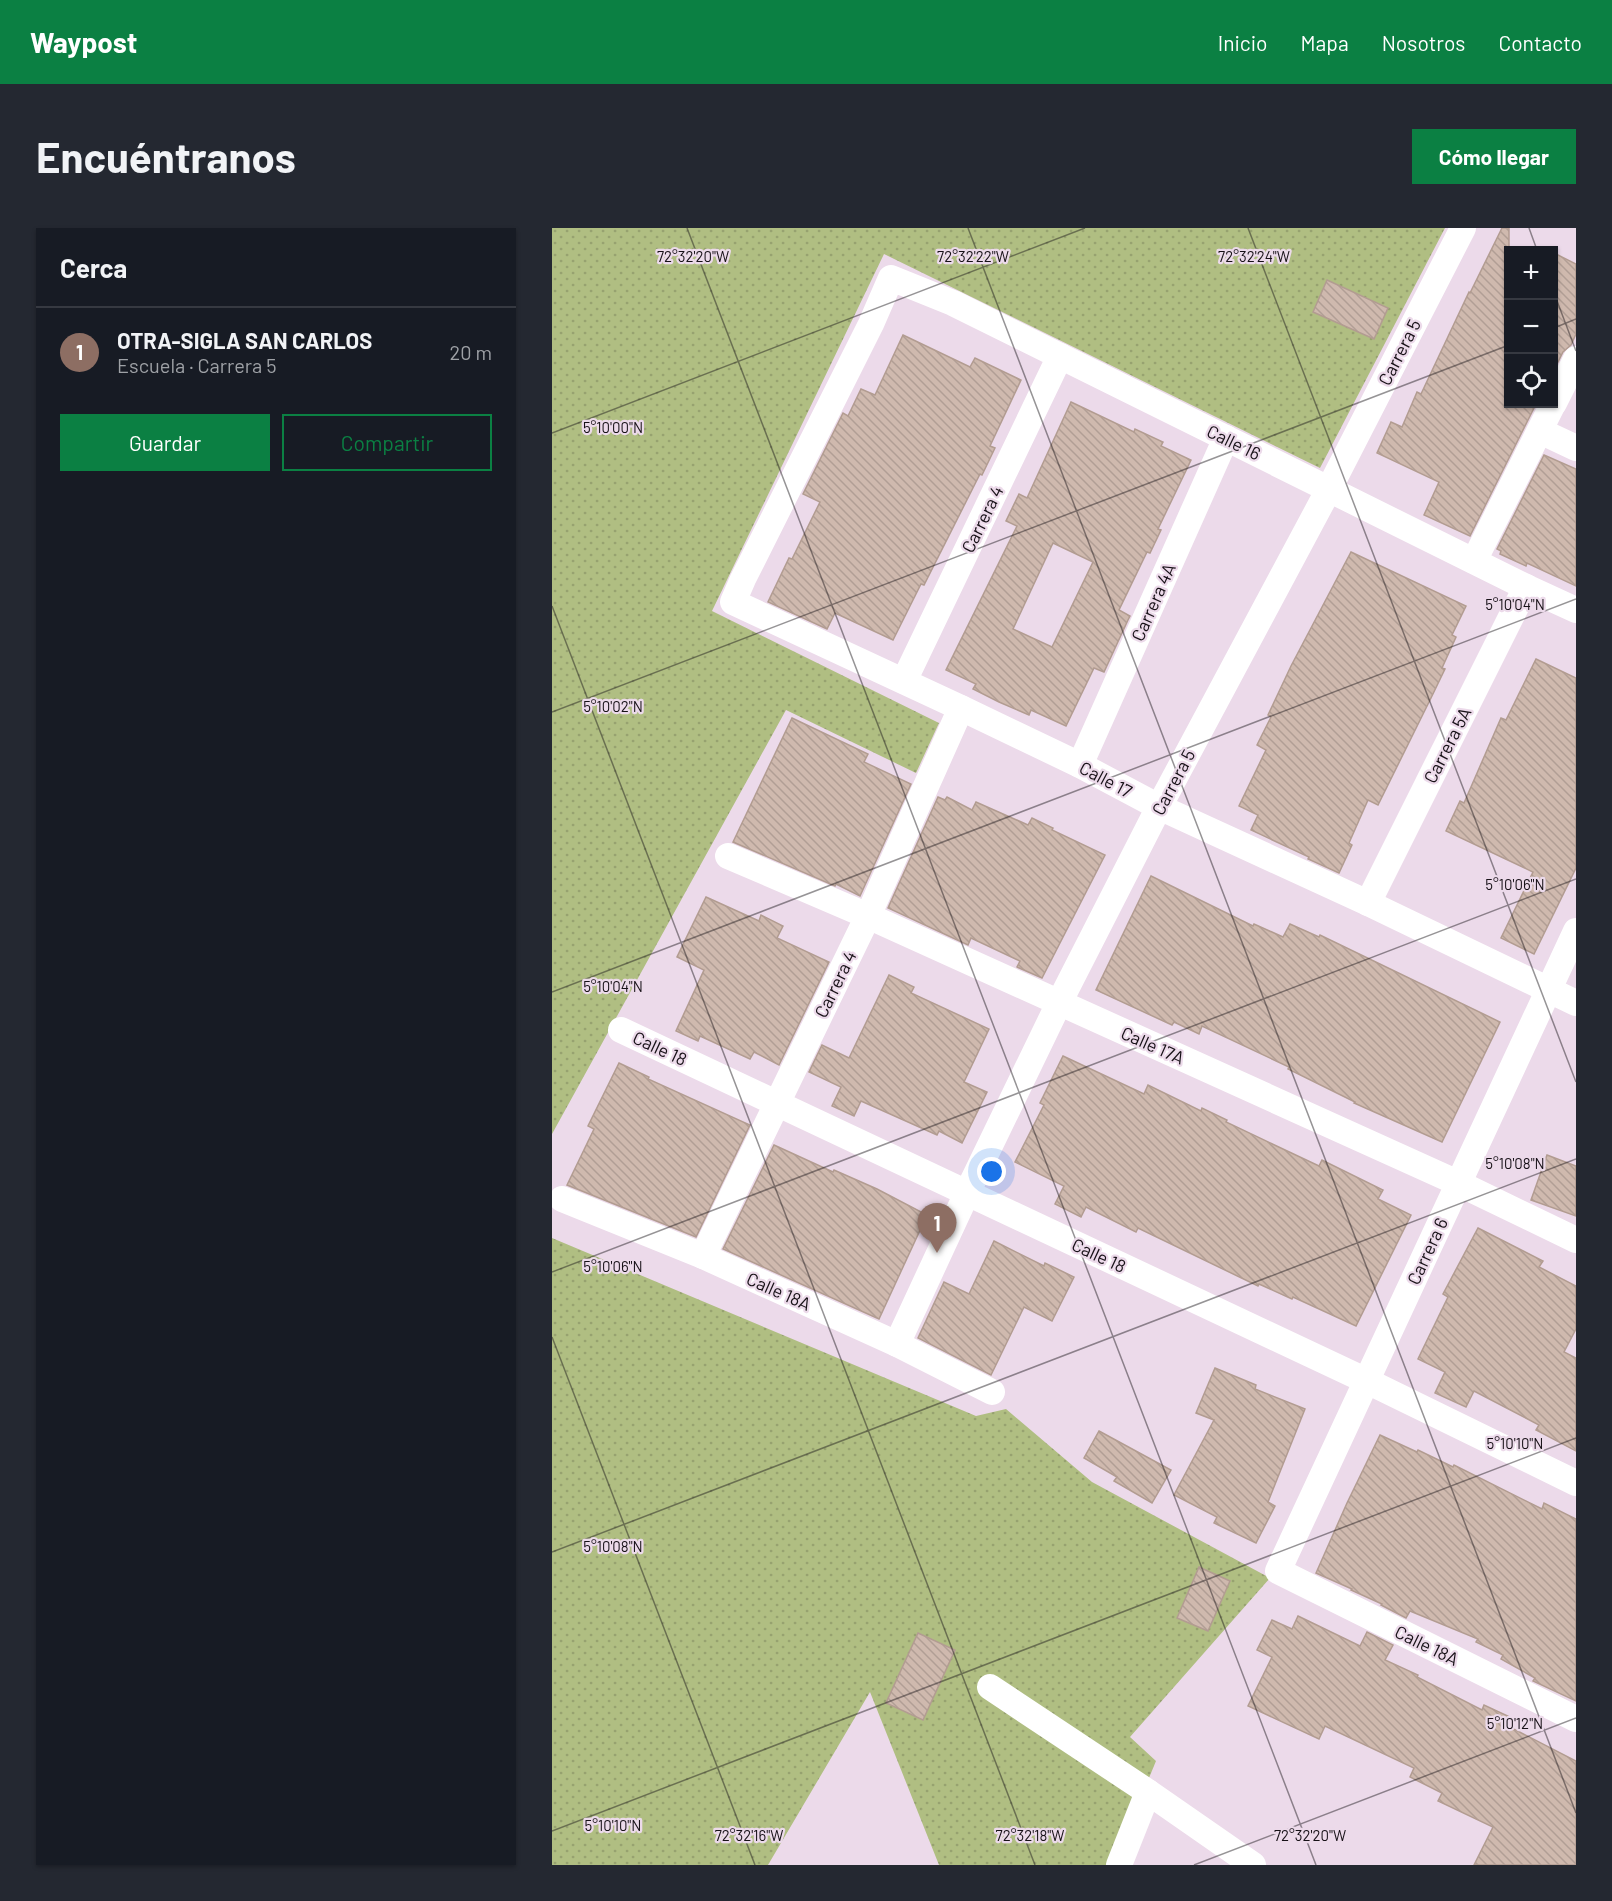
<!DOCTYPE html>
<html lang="es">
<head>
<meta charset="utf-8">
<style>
	:root { --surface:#171b24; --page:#242831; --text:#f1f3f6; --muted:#9ea1a6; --line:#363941; --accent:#0b8043 }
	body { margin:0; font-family:Barlow,sans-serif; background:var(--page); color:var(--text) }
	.controls { position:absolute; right:18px; top:18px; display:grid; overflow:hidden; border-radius:0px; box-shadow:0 2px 4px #0004 }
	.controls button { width:54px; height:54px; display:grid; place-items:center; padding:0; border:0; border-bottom:2px solid var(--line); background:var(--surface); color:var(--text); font:30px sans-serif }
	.you { position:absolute; left:440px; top:944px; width:21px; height:21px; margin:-15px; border:4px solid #fff; border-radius:50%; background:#1a73e8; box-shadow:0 0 0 9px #1a73e833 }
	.badge { display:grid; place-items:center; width:39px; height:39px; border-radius:50%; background:var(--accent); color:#fff; font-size:20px; font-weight:700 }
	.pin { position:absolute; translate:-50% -50px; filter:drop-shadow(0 2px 3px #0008) }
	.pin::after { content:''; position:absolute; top:32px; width:21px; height:18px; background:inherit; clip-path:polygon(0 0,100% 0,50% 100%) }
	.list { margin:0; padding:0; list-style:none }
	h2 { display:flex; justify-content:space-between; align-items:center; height:78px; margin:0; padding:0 24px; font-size:26px }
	h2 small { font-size:20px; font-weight:400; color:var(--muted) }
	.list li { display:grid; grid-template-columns:39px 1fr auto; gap:18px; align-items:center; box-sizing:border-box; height:90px; padding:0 24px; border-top:2px solid var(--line) }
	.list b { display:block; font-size:22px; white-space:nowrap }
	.list p { margin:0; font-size:20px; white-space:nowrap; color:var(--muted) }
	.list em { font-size:20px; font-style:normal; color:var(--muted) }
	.actions { display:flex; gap:12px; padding:18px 24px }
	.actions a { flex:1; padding:14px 0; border:2px solid var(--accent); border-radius:0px; text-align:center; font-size:21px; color:var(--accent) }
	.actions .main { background:var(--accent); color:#fff }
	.icon { flex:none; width:33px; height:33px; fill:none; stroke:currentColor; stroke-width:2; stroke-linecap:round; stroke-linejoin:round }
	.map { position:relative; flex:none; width:1024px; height:1637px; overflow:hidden; border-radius:0px }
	header { display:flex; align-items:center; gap:36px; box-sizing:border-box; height:84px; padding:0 30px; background:var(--accent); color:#fff }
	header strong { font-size:28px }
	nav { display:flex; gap:33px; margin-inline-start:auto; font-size:21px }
	.intro { display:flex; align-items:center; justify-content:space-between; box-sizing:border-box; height:144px; padding:0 36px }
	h1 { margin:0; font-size:42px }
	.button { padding:15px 27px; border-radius:0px; background:var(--accent); color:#fff; font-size:21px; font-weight:700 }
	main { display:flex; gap:36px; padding:0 36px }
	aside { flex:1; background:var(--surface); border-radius:0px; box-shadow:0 2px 4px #0004 }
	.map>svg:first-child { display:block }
	.grass { fill:url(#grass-dots) }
	.building { fill:url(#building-back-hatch); stroke:#b29c91; stroke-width:1.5; fill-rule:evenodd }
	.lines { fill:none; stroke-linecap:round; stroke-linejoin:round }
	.street { stroke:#fff; stroke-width:26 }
	.ticks { fill:none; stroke:#171117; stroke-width:1.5; stroke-opacity:0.45 }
	.labels { text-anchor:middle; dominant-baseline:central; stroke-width:4.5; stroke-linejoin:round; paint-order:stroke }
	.street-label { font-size:18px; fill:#171117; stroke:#ecdaea }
	.ticks-label { font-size:15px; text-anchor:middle; fill:#171117; stroke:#ecdaea; stroke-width:4.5; stroke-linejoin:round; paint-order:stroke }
</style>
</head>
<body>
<header>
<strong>Waypost</strong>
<nav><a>Inicio</a><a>Mapa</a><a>Nosotros</a><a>Contacto</a></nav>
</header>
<div class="intro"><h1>Encuéntranos</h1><a class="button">Cómo llegar</a></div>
<main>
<aside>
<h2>Cerca<small></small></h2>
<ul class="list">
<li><span class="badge" style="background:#8d6e63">1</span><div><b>OTRA-SIGLA SAN CARLOS</b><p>Escuela · Carrera 5</p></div><em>20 m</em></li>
</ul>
<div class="actions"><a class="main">Guardar</a><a>Compartir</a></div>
</aside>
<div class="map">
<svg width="1024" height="1637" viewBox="0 0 1024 1637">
	<defs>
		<pattern id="grass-dots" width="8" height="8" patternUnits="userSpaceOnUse" patternTransform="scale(1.5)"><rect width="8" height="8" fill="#b0be82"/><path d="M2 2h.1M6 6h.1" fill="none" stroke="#97a270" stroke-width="1.8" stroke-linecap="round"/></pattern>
		<pattern id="building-back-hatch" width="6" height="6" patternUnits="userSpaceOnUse" patternTransform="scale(1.5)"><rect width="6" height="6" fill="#cfb9ae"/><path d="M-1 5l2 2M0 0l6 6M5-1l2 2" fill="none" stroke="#b19e95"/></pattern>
	</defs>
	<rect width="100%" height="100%" fill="#ecdaea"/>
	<!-- grass -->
	<g class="grass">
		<polygon points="0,0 893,0 768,240 332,26 160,383 387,495 364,545 234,482 0,906"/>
		<polygon points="0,1010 424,1188 454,1181 540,1254 718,1350 578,1509 604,1533 561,1637 387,1637 318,1464 216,1637 0,1637"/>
	</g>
	<!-- building -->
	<g class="building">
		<polygon points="950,0 957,0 957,176 984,176 918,308 872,287 887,254 825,225 839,194 850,199 865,164 869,166 917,64 918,65"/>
		<polygon points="1002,25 1024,36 1024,106 1019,117 1011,124 1002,142"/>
		<polygon points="775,52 836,80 822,111 761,84"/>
		<polygon points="351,107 418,139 423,130 469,152 438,218 443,220 430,247 428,246 372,357 369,356 341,412 283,385 275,401 216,374 237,330 240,331 268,274 251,266 291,185 296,188 309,161 323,167"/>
		<path d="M519,174L582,204L583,201L611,214L609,218L639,232L606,301L609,302L598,325L595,324L567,382L578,388L576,392L552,444L542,440L514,498L479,482L477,487L447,474L421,461L424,456L394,442L465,298L454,293L467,266L475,270ZM501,315L541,334L500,419L461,401Z"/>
		<polygon points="992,227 1024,241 1024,358 975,335 974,338 948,326 949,323 945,321"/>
		<polygon points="799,324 914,378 900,407 904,409 890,440 893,441 879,470 826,577 816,572 797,615 800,617 787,645 756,631 757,629 699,602 706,587 687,578 714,522 705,517 719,489 716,487 739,438"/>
		<polygon points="984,431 1024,450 1024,640 982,726 949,710 981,644 894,603 908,573 912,575 949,490 954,492"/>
		<polygon points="240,490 316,526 312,534 359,556 308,668 284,656 283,658 181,614"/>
		<polygon points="386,569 393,572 395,569 420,582 424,574 476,597 480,590 501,600 500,602 553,627 490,750 465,739 468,733 419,710 416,717 336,680"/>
		<polygon points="599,648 701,698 702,696 731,709 738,696 767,709 768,707 948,794 890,914 802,875 803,874 736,841 737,839 650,798 647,806 622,794 620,797 544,762"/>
		<polygon points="154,669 207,693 209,687 231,698 225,710 277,734 227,837 202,824 198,831 148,808 146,813 124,803 152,742 125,729"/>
		<polygon points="337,747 362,759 359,765 437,801 412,854 435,864 410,915 387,903 385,907 309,873 302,888 280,878 289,859 257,844 270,817 297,830"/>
		<polygon points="511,828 592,866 596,857 649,883 650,880 675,892 674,894 767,938 770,932 831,962 826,971 859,987 804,1098 741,1069 740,1071 707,1056 706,1058 586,1000 584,1004 534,979 529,989 503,976 512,958 463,934 492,877 488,875"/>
		<polygon points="67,835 97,849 96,851 198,897 144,1009 15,957 42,901 36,898"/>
		<polygon points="222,917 281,944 282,942 325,961 375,987 327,1091 171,1021"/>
		<polygon points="995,927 1024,938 1024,988 979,972"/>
		<polygon points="926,1000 991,1033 987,1039 1024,1058 1024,1101 1012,1124 1024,1130 1024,1223 984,1202 987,1197 922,1163 914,1179 883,1165 893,1144 866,1131 896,1069 891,1066"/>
		<polygon points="442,1013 492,1038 493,1035 522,1049 500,1093 472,1079 439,1147 366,1110 392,1054 417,1066"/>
		<polygon points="663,1140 704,1157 703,1161 753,1181 716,1274 723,1278 704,1315 662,1295 665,1289 622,1267 662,1192 644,1185"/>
		<polygon points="547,1203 619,1242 600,1275 562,1253 565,1249 532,1230"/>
		<polygon points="828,1207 865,1224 866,1222 901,1239 902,1237 990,1281 992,1275 1024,1291 1024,1473 981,1453 983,1450 949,1431 951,1427 924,1414 926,1411 858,1383 854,1390 829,1377 830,1376 799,1362 800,1361 764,1345 795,1275"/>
		<polygon points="647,1339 678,1353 656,1403 625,1390"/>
		<polygon points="746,1388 808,1418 815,1404 841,1417 833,1432 866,1447 865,1449 930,1482 932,1477 958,1489 954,1497 1024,1533 1024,1637 922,1637 941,1599 886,1573 890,1565 858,1549 862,1540 773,1498 767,1511 696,1478 720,1429 705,1422 720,1392 740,1401"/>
		<polygon points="366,1405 403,1422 371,1492 334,1475"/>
	</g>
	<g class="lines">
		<!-- street -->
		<g class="street">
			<polyline points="1002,175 1024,131"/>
			<polyline points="988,203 1024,220"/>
			<polyline points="922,333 1001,176"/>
			<polyline points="1024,382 974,359 401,75 339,50 319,96 191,351 181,374 409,480 528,537 607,579 816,675 1024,775"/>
			<polyline points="352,453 508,128"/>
			<polyline points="528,537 674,210"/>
			<polyline points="176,628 316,688 906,955 1024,1012"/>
			<polyline points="816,675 974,359"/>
			<polyline points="1024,703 726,1343 1024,1491"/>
			<polyline points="69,802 815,1153 1024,1255"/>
			<polyline points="10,971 151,1028 345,1116 440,1164"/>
			<polyline points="151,1028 316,688 409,480"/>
			<polyline points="345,1116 415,965 507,775 607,579 777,261 911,0"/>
			<polyline points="438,1459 596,1564 701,1637"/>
			<polyline points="567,1637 596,1564"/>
		</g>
	</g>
	<!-- ticks -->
	<path class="ticks" d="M135,0L764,1637M416,0L1024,1585M696,0L1024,854M977,0L985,22M1002,65L1024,123M1002,100L1024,91M0,205L533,0M0,378L483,1637M0,484L957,117M0,764L1024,371M0,1044L1024,651M0,1109L203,1637M0,1324L1024,931M0,1603L1024,1210M642,1637L1024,1490"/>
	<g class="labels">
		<!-- street labels -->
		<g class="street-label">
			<text transform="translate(847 124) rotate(-63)">Carrera 5</text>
			<text transform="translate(682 214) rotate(26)">Calle 16</text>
			<text transform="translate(430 291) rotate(-64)">Carrera 4</text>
			<text transform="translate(601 374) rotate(-66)">Carrera 4A</text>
			<text transform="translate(895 517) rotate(-63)">Carrera 5A</text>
			<text transform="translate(554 551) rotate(28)">Calle 17</text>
			<text transform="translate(621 554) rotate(-62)">Carrera 5</text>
			<text transform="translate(283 756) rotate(-64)">Carrera 4</text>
			<text transform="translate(601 817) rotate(24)">Calle 17A</text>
			<text transform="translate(108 820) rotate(25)">Calle 18</text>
			<text transform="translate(875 1023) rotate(-65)">Carrera 6</text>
			<text transform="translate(547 1027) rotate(25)">Calle 18</text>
			<text transform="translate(227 1063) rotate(24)">Calle 18A</text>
			<text transform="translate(875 1417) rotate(26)">Calle 18A</text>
		</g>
	</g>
	<g class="ticks-label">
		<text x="421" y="34">72°32'22"W</text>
		<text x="141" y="34">72°32'20"W</text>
		<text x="702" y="34">72°32'24"W</text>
		<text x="61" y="205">5°10'00"N</text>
		<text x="963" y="382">5°10'04"N</text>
		<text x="61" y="484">5°10'02"N</text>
		<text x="963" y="662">5°10'06"N</text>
		<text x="61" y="764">5°10'04"N</text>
		<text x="963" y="941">5°10'08"N</text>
		<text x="61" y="1044">5°10'06"N</text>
		<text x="963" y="1221">5°10'10"N</text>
		<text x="61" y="1324">5°10'08"N</text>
		<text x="963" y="1501">5°10'12"N</text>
		<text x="61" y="1603">5°10'10"N</text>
		<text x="197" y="1613">72°32'16"W</text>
		<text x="478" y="1613">72°32'18"W</text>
		<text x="758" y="1613">72°32'20"W</text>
	</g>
</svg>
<div class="controls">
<button>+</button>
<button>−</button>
<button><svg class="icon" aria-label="locate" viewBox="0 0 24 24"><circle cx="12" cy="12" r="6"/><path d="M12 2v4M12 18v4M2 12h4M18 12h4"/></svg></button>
</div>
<div class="you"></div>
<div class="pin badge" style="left:385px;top:1025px;background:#8d6e63">1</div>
</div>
</main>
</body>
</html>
